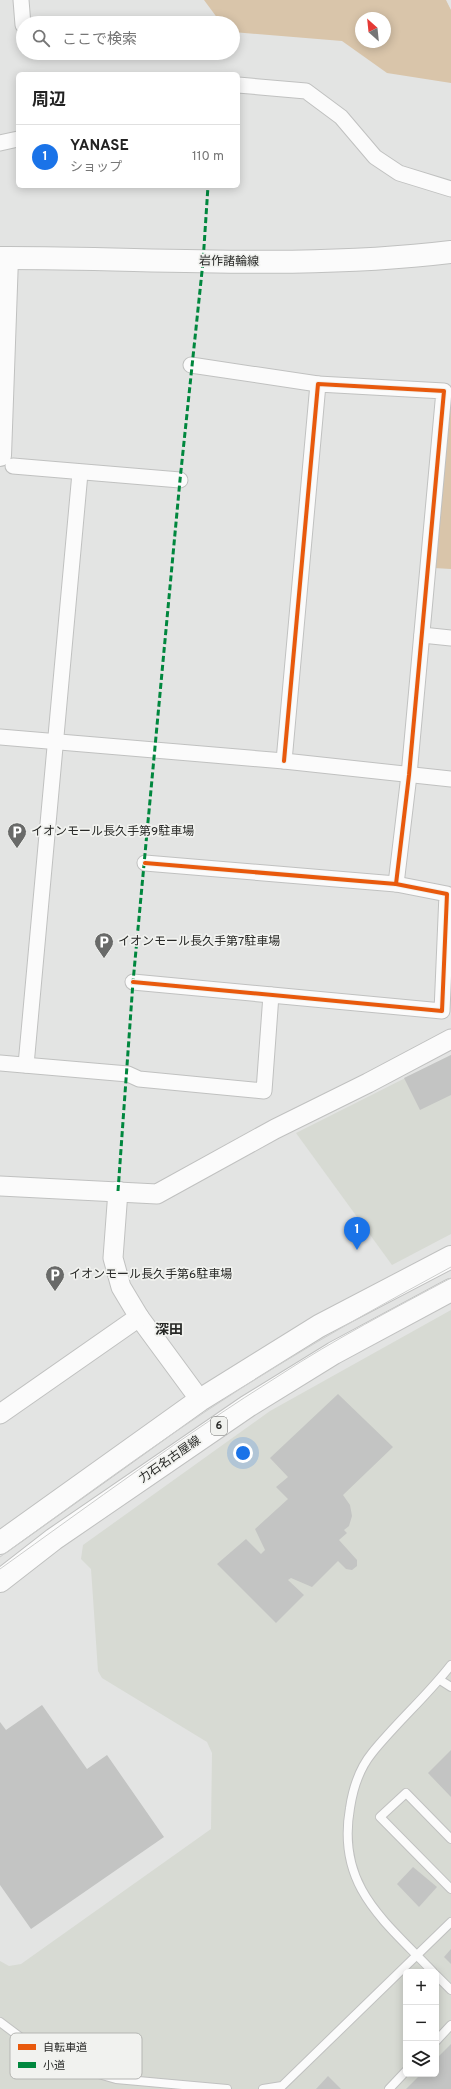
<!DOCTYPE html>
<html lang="ja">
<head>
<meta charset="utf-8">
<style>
	:root { --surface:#fff; --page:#f6f6f6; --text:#222; --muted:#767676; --line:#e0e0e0; --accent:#1a73e8 }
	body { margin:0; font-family:Overpass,"Noto Sans JP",sans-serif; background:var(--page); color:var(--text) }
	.controls { position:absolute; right:12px; bottom:12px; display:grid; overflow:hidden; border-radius:6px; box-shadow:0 2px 10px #0003 }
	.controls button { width:36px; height:36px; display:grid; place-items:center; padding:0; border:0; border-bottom:1px solid var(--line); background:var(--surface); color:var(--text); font:20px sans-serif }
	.compass { position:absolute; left:355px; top:12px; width:36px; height:36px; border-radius:50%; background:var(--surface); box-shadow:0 2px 10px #0003; rotate:333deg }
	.you { position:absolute; left:243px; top:1453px; width:14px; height:14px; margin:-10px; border:3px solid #fff; border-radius:50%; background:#1a73e8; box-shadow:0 0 0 6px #1a73e833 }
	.badge { display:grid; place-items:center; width:26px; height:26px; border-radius:50%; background:var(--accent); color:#fff; font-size:13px; font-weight:700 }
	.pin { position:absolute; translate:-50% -33px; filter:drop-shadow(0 1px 2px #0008) }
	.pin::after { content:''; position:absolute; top:21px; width:14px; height:12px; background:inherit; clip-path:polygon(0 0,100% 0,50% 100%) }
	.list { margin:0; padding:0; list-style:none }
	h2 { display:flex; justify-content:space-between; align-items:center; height:52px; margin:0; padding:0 16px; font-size:17px }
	h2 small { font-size:13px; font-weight:400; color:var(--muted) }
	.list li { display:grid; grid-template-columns:26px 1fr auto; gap:12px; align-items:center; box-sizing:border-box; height:64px; padding:0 16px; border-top:1px solid var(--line) }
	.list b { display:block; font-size:15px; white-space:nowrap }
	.list p { margin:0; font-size:13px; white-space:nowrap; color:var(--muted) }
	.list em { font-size:13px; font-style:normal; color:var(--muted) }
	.icon { flex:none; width:22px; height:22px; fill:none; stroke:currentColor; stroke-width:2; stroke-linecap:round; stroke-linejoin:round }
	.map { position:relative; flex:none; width:451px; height:2089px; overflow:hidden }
	.search { position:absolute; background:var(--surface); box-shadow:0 2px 10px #0003; left:16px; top:16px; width:224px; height:44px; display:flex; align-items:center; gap:10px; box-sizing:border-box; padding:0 14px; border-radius:22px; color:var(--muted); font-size:15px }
	.panel { position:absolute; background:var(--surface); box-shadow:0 2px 10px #0003; left:16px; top:72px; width:224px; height:116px; border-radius:6px }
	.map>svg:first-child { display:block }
	.built { fill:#d7dad3; fill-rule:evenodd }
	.green { fill:#d9c5aa; fill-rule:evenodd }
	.building { fill:#c3c4c3 }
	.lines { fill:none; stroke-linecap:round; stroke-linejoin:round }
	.service-casing { stroke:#c0c1c0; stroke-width:10 }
	.minor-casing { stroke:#c0c1c0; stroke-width:17 }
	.tertiary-casing { stroke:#c0c1c0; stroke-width:21 }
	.secondary-casing { stroke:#c0c1c0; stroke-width:24 }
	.primary-casing { stroke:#c0c1c0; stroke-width:24 }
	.service { stroke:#fbfbfb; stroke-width:8 }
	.minor { stroke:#fbfbfb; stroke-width:15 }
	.tertiary { stroke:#fbfbfb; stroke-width:19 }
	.secondary { stroke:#fbfbfb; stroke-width:22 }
	.primary { stroke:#fbfbfb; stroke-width:22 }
	.tram { stroke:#cdcecd; stroke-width:1 }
	.quiet { stroke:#00873e; stroke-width:3; stroke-dasharray:6 3; stroke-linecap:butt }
	.cycleway-casing { stroke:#f1f2ef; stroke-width:6 }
	.cycleway { stroke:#e8590c; stroke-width:4 }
	.labels { text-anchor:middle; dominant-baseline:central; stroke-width:3.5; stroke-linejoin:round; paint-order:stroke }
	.shield { fill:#f1f2ef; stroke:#646563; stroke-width:1 }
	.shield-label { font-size:11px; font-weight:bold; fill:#282927 }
	.street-label { font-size:12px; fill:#282927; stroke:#f1f2ef }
	.poi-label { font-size:12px; fill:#282927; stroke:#f1f2ef; text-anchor:start }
	.quarter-label { font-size:14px; font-weight:bold; fill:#282927; stroke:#f1f2ef }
	.key { fill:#f1f2ef; stroke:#b5b6b3; stroke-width:1 }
	.key-label { font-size:11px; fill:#282927 }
</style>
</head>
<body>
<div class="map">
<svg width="451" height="2089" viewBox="0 0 451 2089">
	<rect width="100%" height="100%" fill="#e3e4e3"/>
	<!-- built -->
	<g class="built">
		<polygon points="451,1055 451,1234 392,1265 296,1133"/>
		<path d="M451,1310V2089H0V1961L9,1966L21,1964L211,1829L212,1753L207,1742L102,1678L98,1671L91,1569L81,1559L83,1545L270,1411ZM406,1972H436V2074H406Z"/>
	</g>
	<!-- green -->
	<g class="green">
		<path d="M204,0H446L451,10V83L387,73L342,41L233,32V23H221ZM361,18H385V42H361Z"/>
		<polygon points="450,386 451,386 451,569 434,568"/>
	</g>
	<!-- building -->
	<g class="building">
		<polygon points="451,1055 451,1095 420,1110 404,1078"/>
		<polygon points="338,1394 393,1447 343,1495 350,1505 352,1516 349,1526 344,1530 347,1533 339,1540 357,1560 357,1566 352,1570 346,1569 338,1561 312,1587 291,1578 288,1580 304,1595 276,1623 217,1564 246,1539 261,1554 265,1550 255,1529 288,1499 276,1487 288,1477 270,1458"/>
		<polygon points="42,1705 87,1769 107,1755 164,1837 31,1929 0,1885 0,1722 6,1730"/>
		<polygon points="451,1750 451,1797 428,1773"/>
		<polygon points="413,1867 437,1887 419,1907 397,1884"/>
		<polygon points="451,1949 451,1964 444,1957"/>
		<polygon points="451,2044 451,2089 406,2089 421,2074 436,2074 436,2059"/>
		<polygon points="328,2076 341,2089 316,2089"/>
	</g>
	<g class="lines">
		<!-- service casing -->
		<g class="service-casing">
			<g id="service">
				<polyline points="440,1680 451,1687"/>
				<polyline points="451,1839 406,1793 380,1817 451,1889"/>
				<path d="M433,1972C385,1921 336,1887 350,1808C353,1788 359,1769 372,1753C397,1722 427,1696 451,1665"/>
				<polyline points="436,1975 451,1990"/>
				<polyline points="0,2022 24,2040 81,2069 116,2079 227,2089"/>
				<polyline points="436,2041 451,2025"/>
				<polyline points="263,2089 282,2086 451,1922"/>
				<polyline points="389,2089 406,2071"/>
			</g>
		</g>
		<!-- minor casing -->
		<g class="minor-casing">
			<g id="minor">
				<polyline points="21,0 23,25"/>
				<polyline points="238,85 306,91 341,117 375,157 399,173 451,189"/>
				<polyline points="0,143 18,139"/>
				<polyline points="191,365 318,384"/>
				<polyline points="13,466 180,480"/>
				<polyline points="422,635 451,638"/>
				<polyline points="0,737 284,761 451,779"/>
				<polyline points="284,761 318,384 444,391 409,775 396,884"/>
				<polyline points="133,982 442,1011 447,894 396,884 145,863"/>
				<polyline points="0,1063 128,1074 139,1079 264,1091 271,995"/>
				<polyline points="26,1065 80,473"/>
			</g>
		</g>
		<!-- tertiary casing -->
		<g class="tertiary-casing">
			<g id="tertiary">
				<polyline points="0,1186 157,1194 275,1129 368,1083 451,1039"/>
				<polyline points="139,1317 200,1400"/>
				<polyline points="0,1414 139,1317 121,1287 113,1258 118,1191"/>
			</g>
		</g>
		<!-- secondary casing -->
		<g class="secondary-casing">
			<path id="secondary" d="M7,258C155,258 303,270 451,252"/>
		</g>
		<!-- primary casing -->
		<g class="primary-casing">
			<g id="primary">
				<polyline points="0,258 7,258 0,455"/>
				<polyline points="0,1543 200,1400 319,1326 451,1257"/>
				<polyline points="0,1581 54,1539 248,1406 334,1353 451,1290"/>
			</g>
		</g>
		<!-- service -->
		<use href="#service" class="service"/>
		<!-- minor -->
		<use href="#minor" class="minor"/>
		<!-- tertiary -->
		<use href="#tertiary" class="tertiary"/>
		<!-- secondary -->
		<use href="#secondary" class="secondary"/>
		<!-- primary -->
		<use href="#primary" class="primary"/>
		<!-- tram -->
		<g class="tram">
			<path d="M0,1557C91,1492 181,1424 277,1366C334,1331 392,1299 451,1267"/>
			<path d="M0,1569C92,1503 184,1435 280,1375C335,1339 393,1309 451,1278"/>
		</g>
		<!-- quiet -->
		<polyline class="quiet" points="118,1191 133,982 180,480 203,262 208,186"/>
		<!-- cycleway casing -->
		<g class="cycleway-casing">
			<g id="cycleway">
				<polyline points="284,761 318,384 444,391 409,775 396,884"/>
				<polyline points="133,982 442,1011 447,894 396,884 145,863"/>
			</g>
		</g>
		<!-- cycleway -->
		<use href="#cycleway" class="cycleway"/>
	</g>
	<!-- icons -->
	<defs>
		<g id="parking-pin" transform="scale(1)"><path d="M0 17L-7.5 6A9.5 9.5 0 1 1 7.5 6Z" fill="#696a69" stroke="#f1f2ef"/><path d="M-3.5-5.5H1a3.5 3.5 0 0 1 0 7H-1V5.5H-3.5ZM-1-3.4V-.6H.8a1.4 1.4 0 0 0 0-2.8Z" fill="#fff"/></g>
	</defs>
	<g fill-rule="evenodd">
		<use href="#parking-pin" x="17" y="832"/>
		<use href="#parking-pin" x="104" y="942"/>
		<use href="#parking-pin" x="55" y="1275"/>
	</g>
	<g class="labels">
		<!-- shield labels -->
		<rect class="shield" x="211" y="1417" width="16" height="18" rx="3"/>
		<g class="shield-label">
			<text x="219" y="1426">6</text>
		</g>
		<!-- street labels -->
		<g class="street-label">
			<text transform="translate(229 262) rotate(1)">岩作諸輪線</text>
			<text transform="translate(170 1460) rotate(-35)">力石名古屋線</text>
		</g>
		<!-- poi labels -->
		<g class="poi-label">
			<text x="31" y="832">イオンモール長久手第9駐車場</text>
			<text x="118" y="942">イオンモール長久手第7駐車場</text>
			<text x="69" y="1275">イオンモール長久手第6駐車場</text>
		</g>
		<!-- quarter labels -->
		<g class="quarter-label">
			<text x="169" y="1330">深田</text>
		</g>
	</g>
	<!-- legend -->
	<rect x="10" y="2033" width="132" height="46" rx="6" class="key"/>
	<rect x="18" y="2044" width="18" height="6" fill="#e8590c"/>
	<rect x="18" y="2062" width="18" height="6" fill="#00873e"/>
	<g class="key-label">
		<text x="43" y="2051">自転車道</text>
		<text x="43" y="2069">小道</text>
	</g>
</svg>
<div class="controls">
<button>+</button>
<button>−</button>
<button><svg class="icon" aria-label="layers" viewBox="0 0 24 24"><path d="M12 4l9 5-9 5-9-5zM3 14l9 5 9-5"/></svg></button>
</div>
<svg class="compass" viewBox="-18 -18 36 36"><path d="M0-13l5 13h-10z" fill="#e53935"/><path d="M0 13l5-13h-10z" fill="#767676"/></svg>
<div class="you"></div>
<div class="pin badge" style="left:357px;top:1250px">1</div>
<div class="search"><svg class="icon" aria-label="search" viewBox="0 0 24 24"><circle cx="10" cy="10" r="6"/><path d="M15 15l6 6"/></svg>ここで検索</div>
<section class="panel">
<h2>周辺<small></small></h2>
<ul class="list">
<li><span class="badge">1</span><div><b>YANASE</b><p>ショップ</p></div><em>110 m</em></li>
</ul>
</section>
</div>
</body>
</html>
